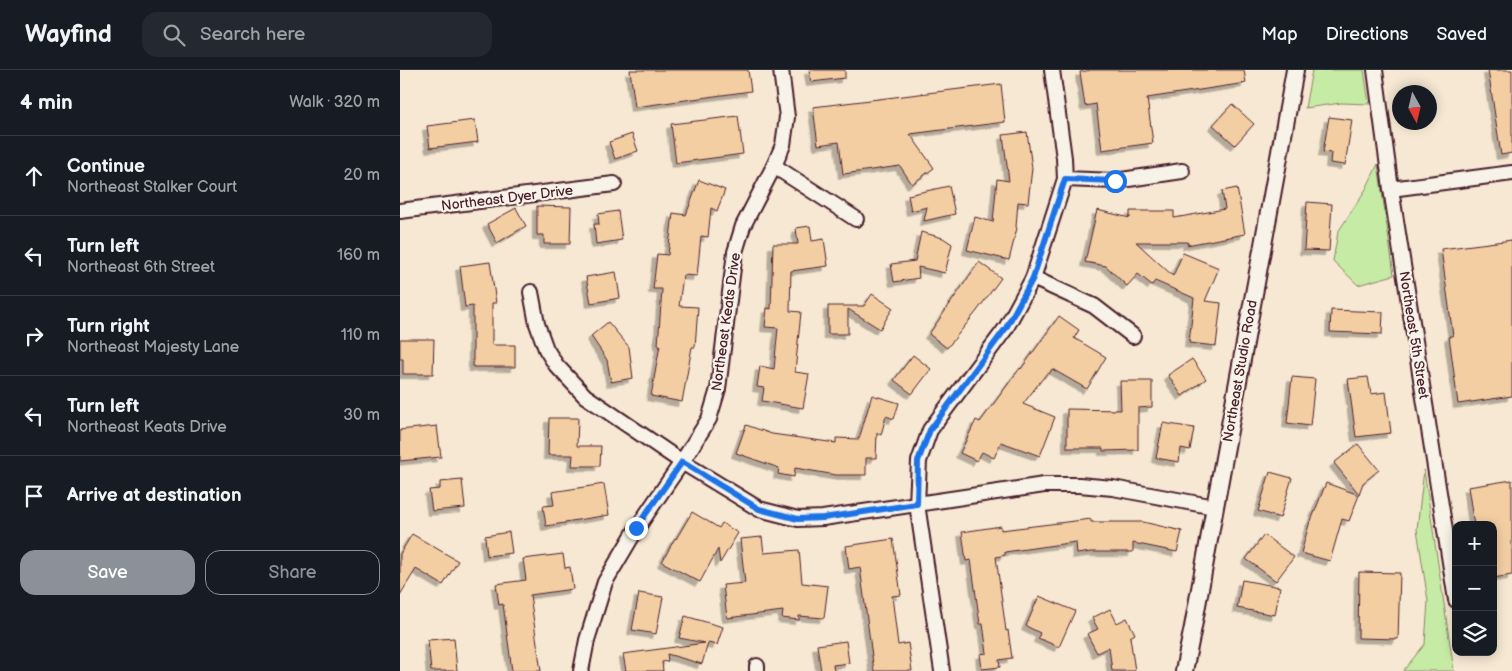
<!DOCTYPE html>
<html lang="en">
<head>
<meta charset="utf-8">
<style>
	:root { --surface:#171b24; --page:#242831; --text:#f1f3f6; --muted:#9ea1a6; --line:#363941; --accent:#8c9099 }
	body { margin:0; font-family:"Balsamiq Sans",sans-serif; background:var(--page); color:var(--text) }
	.controls { position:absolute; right:15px; bottom:15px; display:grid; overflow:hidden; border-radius:10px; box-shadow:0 2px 12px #0003 }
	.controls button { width:45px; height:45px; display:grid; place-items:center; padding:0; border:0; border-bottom:1px solid var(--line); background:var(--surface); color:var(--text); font:25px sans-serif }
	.compass { position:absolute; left:992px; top:15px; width:45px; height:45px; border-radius:50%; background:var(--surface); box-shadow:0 2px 12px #0003; rotate:172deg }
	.stop { position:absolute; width:15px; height:15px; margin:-11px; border:4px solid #1a73e8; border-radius:50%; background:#fff }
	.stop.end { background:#1a73e8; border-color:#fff; box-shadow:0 1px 5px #0008 }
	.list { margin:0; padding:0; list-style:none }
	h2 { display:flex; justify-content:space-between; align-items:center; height:65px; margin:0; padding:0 20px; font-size:21px }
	h2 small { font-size:16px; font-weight:400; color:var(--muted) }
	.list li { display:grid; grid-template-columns:32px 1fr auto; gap:15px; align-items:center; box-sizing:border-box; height:80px; padding:0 20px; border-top:1px solid var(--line) }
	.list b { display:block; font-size:19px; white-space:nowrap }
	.list p { margin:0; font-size:16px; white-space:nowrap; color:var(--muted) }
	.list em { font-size:16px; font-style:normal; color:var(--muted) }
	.actions { display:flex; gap:10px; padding:15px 20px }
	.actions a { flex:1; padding:11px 0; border:1px solid var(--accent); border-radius:15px; text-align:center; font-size:18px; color:var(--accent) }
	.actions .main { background:var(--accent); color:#fff }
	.icon { flex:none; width:28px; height:28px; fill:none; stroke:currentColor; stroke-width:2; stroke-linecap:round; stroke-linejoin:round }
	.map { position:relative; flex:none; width:1112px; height:601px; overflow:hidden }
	header { display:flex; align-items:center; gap:30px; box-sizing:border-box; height:70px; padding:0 25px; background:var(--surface); border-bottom:1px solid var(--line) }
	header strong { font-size:24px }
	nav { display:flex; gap:28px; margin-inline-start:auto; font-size:18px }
	.search { width:350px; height:45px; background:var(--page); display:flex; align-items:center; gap:12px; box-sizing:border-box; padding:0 18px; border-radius:15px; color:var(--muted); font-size:19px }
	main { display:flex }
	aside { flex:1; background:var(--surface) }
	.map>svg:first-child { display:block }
	.green { fill:#c6eba5; stroke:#888568 }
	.building { fill:#f4cea3; stroke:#4a1f2b; filter:url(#shadow) }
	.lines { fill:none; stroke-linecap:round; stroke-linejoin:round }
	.minor-casing { stroke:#4a1f2b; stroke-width:18 }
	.tertiary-casing { stroke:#4a1f2b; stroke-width:20 }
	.minor { stroke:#f7f3e8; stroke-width:14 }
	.tertiary { stroke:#f7f3e8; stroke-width:16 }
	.route { stroke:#1a73e8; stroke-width:6 }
	.labels { text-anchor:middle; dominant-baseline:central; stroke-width:4.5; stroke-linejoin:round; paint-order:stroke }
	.street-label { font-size:14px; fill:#4a1f2b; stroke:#f7f3e8 }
</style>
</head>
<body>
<header>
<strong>Wayfind</strong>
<div class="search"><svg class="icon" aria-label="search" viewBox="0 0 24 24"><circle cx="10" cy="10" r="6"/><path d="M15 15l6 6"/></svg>Search here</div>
<nav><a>Map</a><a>Directions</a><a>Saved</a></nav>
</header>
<main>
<aside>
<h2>4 min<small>Walk · 320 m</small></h2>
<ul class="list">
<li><svg class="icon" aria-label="ahead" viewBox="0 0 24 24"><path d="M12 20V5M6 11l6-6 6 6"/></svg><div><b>Continue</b><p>Northeast Stalker Court</p></div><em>20 m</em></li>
<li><svg class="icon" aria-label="left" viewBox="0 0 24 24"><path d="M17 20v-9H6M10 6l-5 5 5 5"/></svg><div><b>Turn left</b><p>Northeast 6th Street</p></div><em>160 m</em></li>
<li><svg class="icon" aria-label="right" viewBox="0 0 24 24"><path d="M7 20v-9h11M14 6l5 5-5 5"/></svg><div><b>Turn right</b><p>Northeast Majesty Lane</p></div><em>110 m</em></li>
<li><svg class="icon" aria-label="left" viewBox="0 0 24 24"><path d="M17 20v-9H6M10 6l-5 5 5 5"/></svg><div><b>Turn left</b><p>Northeast Keats Drive</p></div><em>30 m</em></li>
<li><svg class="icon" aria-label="arrive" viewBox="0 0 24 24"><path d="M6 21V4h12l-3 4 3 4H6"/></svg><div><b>Arrive at destination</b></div></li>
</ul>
<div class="actions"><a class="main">Save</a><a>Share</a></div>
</aside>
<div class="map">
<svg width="1112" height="601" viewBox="0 0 1112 601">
	<defs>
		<filter id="shadow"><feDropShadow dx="-4.5" dy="4.5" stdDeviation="0" flood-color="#0004"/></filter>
	</defs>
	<rect width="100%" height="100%" fill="#f6e8d3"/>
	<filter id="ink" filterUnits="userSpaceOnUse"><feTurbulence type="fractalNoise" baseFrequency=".02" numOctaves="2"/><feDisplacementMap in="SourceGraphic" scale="10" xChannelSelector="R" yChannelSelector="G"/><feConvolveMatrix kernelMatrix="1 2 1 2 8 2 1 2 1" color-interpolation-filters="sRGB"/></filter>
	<g filter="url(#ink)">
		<!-- green -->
		<g class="green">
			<polygon points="912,0 964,0 969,34 941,33 905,38"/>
			<polygon points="978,94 994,205 958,215 933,191 938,162 966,119"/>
			<polygon points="1024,400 1054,601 1003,601 1025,574 1028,531 1017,459"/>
		</g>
		<!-- building -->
		<g class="building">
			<polygon points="230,0 348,0 351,21 235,37"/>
			<polygon points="409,0 445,0 445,8 411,12"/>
			<polygon points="691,0 844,0 846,13 747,28 753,73 702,80 696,34 685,36 680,2"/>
			<polygon points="1088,0 1112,0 1112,83 1101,85"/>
			<polygon points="601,14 605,52 510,64 534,98 512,114 500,96 443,104 439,72 418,75 413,37"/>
			<polygon points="832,34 854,54 835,75 813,55"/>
			<polygon points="338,46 343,84 276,93 271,54"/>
			<polygon points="929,47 952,50 945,95 930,93 931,83 923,82"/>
			<polygon points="75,50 78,72 30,78 27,56"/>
			<polygon points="627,62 632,98 628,133 618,132 616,157 617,158 609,190 567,180 575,147 593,152 597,109 609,111 603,65"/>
			<polygon points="232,64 238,81 215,89 209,72"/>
			<polygon points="299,110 325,120 317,141 311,138 308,167 301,166 297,206 283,205 279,236 298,237 295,277 292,277 282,332 251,326 260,275 258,275 262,219 253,219 257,184 268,185 273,143 286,145"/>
			<polygon points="549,116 555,144 524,151 527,137 511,141 508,125"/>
			<polygon points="837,118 845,164 787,175 788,172 736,172 773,206 783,183 819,198 805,231 821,233 816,276 789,273 794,228 755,211 752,215 738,204 727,216 706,196 685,192 697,140 730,148 730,141 774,141 774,148 825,139 822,121"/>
			<polygon points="907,132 932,134 929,181 904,180"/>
			<polygon points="137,136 171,137 170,174 144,174 144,165 137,165"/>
			<polygon points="116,138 126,156 97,173 87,154"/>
			<polygon points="218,141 222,170 196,174 194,154 199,154 198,144"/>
			<polygon points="410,156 412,171 424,169 428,196 391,201 390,241 401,242 395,302 409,304 403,338 362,331 364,318 357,317 360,296 374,299 378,258 365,257 367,238 371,239 373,174 398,174 396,158"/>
			<polygon points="521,162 543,168 552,174 545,203 518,197 519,208 494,212 491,194 515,191"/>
			<polygon points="1112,170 1112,326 1058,334 1049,266 1053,266 1041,179"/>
			<polygon points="90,192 96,233 92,233 92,275 115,275 115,297 73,297 73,236 65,237 60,196"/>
			<polygon points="579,192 601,208 577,241 547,278 529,264"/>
			<polygon points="216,202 220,228 191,233 186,207"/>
			<polygon points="472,224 493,238 480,259 448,239 448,264 428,264 428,236 464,236"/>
			<polygon points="931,240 983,242 982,264 930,262"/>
			<polygon points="659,246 679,260 674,268 706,287 687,319 652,299 649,304 647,303 623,334 655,347 640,386 601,372 594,388 582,382 577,391 560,383 576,350 580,352 620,298 621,299"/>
			<polygon points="208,252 229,277 233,308 211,312 207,290 191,266"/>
			<polygon points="0,269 34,269 33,304 3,304 3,289 0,289"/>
			<polygon points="513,285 531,299 512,324 494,310"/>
			<polygon points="792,289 806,309 782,326 768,305"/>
			<polygon points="892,307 915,309 910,356 887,353"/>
			<polygon points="968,307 971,324 986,322 991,363 956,367 948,309"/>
			<polygon points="720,311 752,311 752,337 738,338 738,380 703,381 703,378 667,378 667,339 721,340"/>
			<polygon points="472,325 499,333 494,349 486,346 481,365 477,363 476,388 466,388 466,405 436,405 395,398 394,407 378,404 379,398 336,383 346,355 372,364 436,373 436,368 459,369"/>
			<polygon points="149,348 178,348 177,376 201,376 200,396 172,396 173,385 148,385"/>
			<polygon points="763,353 794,358 790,380 781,378 779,392 756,388"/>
			<polygon points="37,356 41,387 0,391 0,360"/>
			<polygon points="958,374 979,400 963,413 959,424 934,393"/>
			<polygon points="870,402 892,408 880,448 858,441"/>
			<polygon points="62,410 65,438 32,441 29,420 40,419 40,412"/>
			<polygon points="1112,410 1112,505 1093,508 1093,455 1074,455 1068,417"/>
			<polygon points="926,413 959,425 949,451 942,449 930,491 901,483 910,451 911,451"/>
			<polygon points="204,414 209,445 165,452 165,453 146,456 143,436 154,435 152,422"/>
			<polygon points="292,442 319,458 322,453 338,463 320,493 318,479 300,512 262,492 275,468 276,469"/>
			<polygon points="691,449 691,452 743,452 782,461 777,482 733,473 733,482 691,482 677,484 676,472 605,482 605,485 596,487 606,561 608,560 612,588 599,590 600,597 582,599 580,584 587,583 583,554 580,554 571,490 566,491 562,462 601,456 601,460"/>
			<polygon points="109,462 112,483 87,486 85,466"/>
			<polygon points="12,464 58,491 43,515 16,499 0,525 0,484"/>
			<polygon points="864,465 894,487 876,511 846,489"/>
			<polygon points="362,467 364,483 399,480 402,513 428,516 424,548 399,546 399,550 382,548 383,541 327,548 323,515 345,513 340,469"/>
			<polygon points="493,469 501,525 492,526 498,575 508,573 512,601 474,601 460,497 449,499 446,476"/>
			<polygon points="163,484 165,498 170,497 173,519 130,525 141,601 112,601 103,534 99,535 96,514 126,510 123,489"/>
			<polygon points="959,502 1000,503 998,569 958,568"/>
			<polygon points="842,510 880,517 875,545 837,538"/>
			<polygon points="239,523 263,527 256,564 232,560"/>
			<polygon points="639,526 675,541 659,577 638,568 640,563 626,556"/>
			<polygon points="710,539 717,553 727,548 735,564 730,567 735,601 712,601 709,577 697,583 687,564 698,559 692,548"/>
			<polygon points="285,546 323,557 317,575 308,573 302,594 267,584 268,591 262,592 263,601 226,601 223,584 305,573 279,568"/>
			<polygon points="54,568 57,601 31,601 28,570"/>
			<polygon points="446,571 449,593 433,595 434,601 421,601 417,575"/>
		</g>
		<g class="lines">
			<!-- minor casing -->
			<g class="minor-casing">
				<g id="minor">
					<polyline points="975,0 991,119 1056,530"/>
					<polyline points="374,96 456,149"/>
					<polyline points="665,109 715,111 782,101"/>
					<polyline points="991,119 1112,103"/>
					<polyline points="0,141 214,114"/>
					<polyline points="633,208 694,236 733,266"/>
					<polyline points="131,222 137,254 146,279 156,295 185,326 282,392 359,439 398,449 423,448 644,415 679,415 713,418 815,437"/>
					<polyline points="357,596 357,601"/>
					<polyline points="181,601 187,570 205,512 237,458 282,392 309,349 318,319 335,182 343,156 374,96 383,75 387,47 381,0"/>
					<polyline points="542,601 517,434 519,391 530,360 606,258 633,208 665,109 664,88 652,0"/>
				</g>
			</g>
			<!-- tertiary casing -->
			<g class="tertiary-casing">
				<polyline id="tertiary" points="784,601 793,557 895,0"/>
			</g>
			<!-- minor -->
			<use href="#minor" class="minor"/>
			<!-- tertiary -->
			<use href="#tertiary" class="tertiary"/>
		</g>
	</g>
	<g class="lines" filter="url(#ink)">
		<!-- route -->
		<polyline class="route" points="236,458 282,392 359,439 398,449 423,448 517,434 518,391 530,360 606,258 633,208 665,109 715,111"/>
	</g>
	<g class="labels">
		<!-- street labels -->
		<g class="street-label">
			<text transform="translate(107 128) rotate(-7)">Northeast Dyer Drive</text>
			<text transform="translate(326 252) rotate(-82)">Northeast Keats Drive</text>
			<text transform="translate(1014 265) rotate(81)">Northeast 5th Street</text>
			<text transform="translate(840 301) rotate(-80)">Northeast Studio Road</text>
		</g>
	</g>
</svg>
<div class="controls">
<button>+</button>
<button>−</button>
<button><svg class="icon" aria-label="layers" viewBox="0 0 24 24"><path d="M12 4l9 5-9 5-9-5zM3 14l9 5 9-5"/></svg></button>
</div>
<svg class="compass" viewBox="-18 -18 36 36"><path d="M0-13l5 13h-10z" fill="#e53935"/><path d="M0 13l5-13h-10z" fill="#9ea1a6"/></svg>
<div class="stop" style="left:715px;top:111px"></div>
<div class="stop end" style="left:236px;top:458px"></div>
</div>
</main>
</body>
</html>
